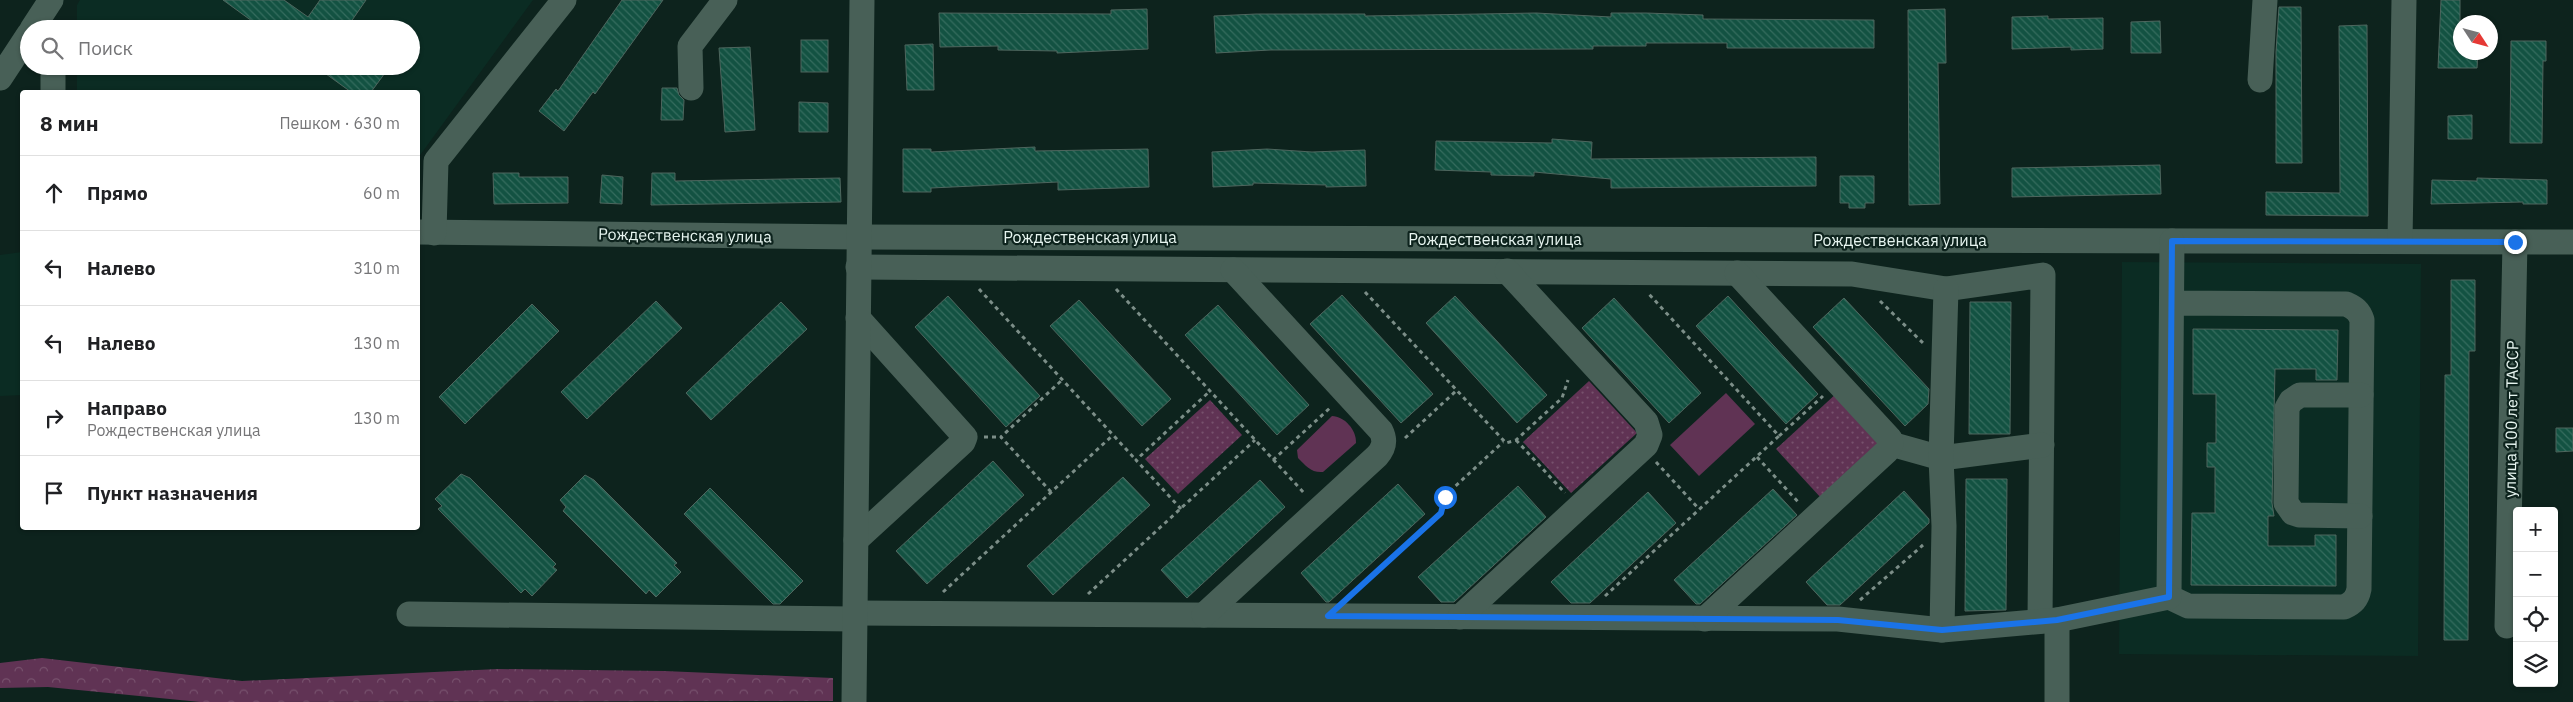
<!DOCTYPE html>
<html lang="ru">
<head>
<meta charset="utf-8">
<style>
	:root { --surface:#fff; --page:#f2f2f2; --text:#202124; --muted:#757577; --line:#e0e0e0 }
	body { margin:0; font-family:"IBM Plex Sans",sans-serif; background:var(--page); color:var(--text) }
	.controls { position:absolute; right:15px; bottom:15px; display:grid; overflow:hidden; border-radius:5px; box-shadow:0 1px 4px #0004 }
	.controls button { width:45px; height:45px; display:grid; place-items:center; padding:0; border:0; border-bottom:1px solid var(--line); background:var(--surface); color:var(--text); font:25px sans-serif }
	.compass { position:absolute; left:2453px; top:15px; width:45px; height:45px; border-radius:50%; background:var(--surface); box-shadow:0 1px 4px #0004; rotate:126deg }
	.stop { position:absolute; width:15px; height:15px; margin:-11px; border:4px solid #1a73e8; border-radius:50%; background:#fff }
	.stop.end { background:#1a73e8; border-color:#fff; box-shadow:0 1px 5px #0008 }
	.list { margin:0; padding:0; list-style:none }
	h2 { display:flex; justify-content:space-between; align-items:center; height:65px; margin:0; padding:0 20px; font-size:21px }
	h2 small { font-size:16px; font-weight:400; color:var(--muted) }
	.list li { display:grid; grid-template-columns:32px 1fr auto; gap:15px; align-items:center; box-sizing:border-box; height:75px; padding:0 20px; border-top:1px solid var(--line) }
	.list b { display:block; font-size:19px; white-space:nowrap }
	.list p { margin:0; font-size:16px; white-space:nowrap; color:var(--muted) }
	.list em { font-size:16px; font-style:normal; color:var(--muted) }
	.icon { flex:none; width:28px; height:28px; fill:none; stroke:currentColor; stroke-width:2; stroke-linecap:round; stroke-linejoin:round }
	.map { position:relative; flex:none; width:2573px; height:702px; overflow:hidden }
	.search { position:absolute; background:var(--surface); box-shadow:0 1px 4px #0004; left:20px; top:20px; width:400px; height:55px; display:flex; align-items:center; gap:12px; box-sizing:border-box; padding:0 18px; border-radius:28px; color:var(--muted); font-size:19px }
	.panel { position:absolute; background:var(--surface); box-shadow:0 1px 4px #0004; left:20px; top:90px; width:400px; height:440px; border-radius:5px }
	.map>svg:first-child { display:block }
	.built { fill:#0b2c23 }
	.green { fill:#603354 }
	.forest { fill:url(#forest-crowns) }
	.park { fill:url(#park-dots) }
	.building { fill:url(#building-back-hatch); stroke:#4e665e }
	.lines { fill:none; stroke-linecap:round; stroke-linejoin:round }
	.path { stroke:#7c8e88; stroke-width:3; stroke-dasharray:4 4; stroke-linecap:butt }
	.minor { stroke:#486057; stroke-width:25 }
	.route { stroke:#1a73e8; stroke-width:6 }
	.labels { text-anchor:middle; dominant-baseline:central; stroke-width:4.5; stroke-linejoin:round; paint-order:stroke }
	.street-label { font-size:16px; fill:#e7f5f0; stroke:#0d231d }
</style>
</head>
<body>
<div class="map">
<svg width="2573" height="702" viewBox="0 0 2573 702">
	<defs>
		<pattern id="forest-crowns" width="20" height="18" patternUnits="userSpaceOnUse" patternTransform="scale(1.25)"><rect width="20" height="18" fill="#603354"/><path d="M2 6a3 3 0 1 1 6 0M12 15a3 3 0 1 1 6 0" fill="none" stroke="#77516d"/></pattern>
		<pattern id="park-dots" width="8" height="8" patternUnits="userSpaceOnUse" patternTransform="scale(1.25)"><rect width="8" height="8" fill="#603354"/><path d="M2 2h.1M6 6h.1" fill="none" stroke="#77516d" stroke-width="1.8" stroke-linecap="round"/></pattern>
		<pattern id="building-back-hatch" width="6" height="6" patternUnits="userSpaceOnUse" patternTransform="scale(1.25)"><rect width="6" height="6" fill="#135242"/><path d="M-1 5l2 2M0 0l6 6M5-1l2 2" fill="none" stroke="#356c5e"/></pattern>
	</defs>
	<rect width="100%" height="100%" fill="#0d231d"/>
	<!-- built -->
	<g class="built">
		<polygon points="80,0 533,0 418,158 418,92 77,92 77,66 411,66 411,29 77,29 77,5"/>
		<polygon points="22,252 22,395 0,396 0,255"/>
		<polygon points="2122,262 2421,264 2418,656 2119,654"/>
	</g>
	<!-- green -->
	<g class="green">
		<polygon points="1726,393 1755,424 1699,476 1670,445"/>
		<path d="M1332,416C1344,416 1357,430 1356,443L1323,472C1311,473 1306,466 1298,458L1297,450Z"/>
	</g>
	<!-- forest -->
	<polygon class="forest" points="42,658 242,681 498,669 664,671 833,678 833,701 200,702 48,687 0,688 0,663"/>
	<!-- park -->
	<g class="park">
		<polygon points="1589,381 1637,433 1571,493 1523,442"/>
		<polygon points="1838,392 1884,442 1822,499 1776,449"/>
		<polygon points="1210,400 1242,435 1178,494 1145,459"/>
	</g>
	<!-- building -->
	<g class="building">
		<polygon points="223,0 284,0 308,17 320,0 366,0 346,29 263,29"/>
		<polygon points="622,0 663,0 595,94 593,92 564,131 539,111 556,89 558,91"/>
		<polygon points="2441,0 2460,0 2460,52 2478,52 2477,68 2438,68"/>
		<polygon points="2279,7 2301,7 2302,163 2276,163 2276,52"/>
		<polygon points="1147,9 1148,49 1057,53 1057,51 998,50 998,46 940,47 939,13 1111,14 1111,10"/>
		<polygon points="1945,9 1946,63 1938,63 1940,204 1909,205 1908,10"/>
		<polygon points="1536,13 1611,17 1611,13 1646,13 1703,15 1703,19 1874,20 1874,48 1727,48 1727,43 1646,43 1646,46 1593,46 1593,49 1270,50 1216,53 1214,16 1256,14 1365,14 1365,16"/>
		<polygon points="2048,16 2048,19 2103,18 2103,49 2071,50 2071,47 2012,49 2012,17"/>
		<polygon points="2160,21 2161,53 2131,53 2131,22"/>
		<polygon points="2367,25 2368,216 2266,215 2266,192 2340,193 2339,26"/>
		<rect x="801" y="40" width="27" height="32"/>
		<polygon points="2511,41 2546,41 2546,61 2543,61 2542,143 2510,143"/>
		<polygon points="933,44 934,90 907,90 905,45"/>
		<polygon points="750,47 755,130 725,132 719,48"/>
		<polygon points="315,66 375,66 385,73 371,92 351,92"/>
		<polygon points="662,88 677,88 679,95 684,100 683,120 661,120"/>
		<polygon points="799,102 828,103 828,132 799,132"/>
		<polygon points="2472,115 2472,139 2448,139 2448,116"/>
		<polygon points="1552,139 1592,142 1591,159 1816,157 1816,186 1611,188 1611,179 1534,172 1534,176 1491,175 1491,172 1435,170 1436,141 1552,143"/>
		<polygon points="1035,147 1035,151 1148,149 1149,187 1058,190 1058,182 931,188 931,192 903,192 903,149 931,149 931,152"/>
		<polygon points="1267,149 1312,152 1365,150 1366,186 1326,187 1326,185 1253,183 1253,185 1213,187 1212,152"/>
		<polygon points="2160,165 2161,194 2012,197 2012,168"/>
		<polygon points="493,173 519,173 519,177 568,177 568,203 494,204"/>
		<polygon points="652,173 675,173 675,181 840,178 841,202 651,205"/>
		<polygon points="602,175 623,177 622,204 600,203"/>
		<polygon points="1840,176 1874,176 1874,203 1865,203 1865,208 1849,208 1849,203 1840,203"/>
		<polygon points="2477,178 2547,180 2547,204 2523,204 2523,202 2431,204 2432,180 2477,181"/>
		<polygon points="2451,280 2475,280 2475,351 2469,351 2468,640 2444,640 2445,375 2451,375"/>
		<polygon points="1342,295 1433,394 1401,423 1310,324"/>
		<polygon points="948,296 1040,396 1006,427 915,327"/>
		<polygon points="1455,296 1547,395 1517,423 1426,323"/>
		<polygon points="1728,296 1818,394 1786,424 1696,326"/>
		<polygon points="1614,298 1701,393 1669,423 1582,328"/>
		<polygon points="1844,298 1929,389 1928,404 1905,426 1813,327"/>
		<polygon points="1079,300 1171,399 1142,426 1050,326"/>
		<polygon points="656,301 682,328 587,419 561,392"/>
		<polygon points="781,302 807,329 711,420 686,393"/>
		<polygon points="1970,302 2011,302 2010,434 1969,434"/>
		<polygon points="532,304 559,331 465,424 439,397"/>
		<polygon points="1218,305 1309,405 1277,435 1185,335"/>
		<polygon points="2193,329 2338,330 2337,380 2316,380 2316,369 2275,369 2272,503 2274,516 2268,516 2268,546 2315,546 2315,535 2336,535 2336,586 2191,585 2192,513 2215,513 2215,467 2207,467 2207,443 2216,443 2216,394 2193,394"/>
		<polygon points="2556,428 2573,428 2573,451 2556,452"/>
		<polygon points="993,461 1024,495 927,584 896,551"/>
		<polygon points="461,474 470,478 556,564 553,567 557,570 532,596 525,589 521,593 438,509 442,506 435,499"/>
		<polygon points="585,475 594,480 677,563 674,565 681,572 656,597 649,590 646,594 563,511 566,507 560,500"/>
		<polygon points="1123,477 1150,505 1053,595 1027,566"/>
		<polygon points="1966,479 2007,479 2006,610 1965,611"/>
		<polygon points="1260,480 1285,507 1187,598 1161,570"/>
		<polygon points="1398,484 1425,514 1329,602 1326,602 1301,573"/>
		<polygon points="1518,486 1546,517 1454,602 1441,602 1418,577"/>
		<polygon points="710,488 803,581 780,604 773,604 684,514"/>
		<polygon points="1773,489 1797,515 1700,604 1696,604 1674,580"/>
		<polygon points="1904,491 1929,519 1929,523 1840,605 1827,605 1806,582"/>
		<polygon points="1648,492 1676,523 1590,603 1571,603 1551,582"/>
	</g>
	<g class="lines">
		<!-- path -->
		<g class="path">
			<polyline points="979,289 1136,460"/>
			<polyline points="1116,289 1305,494"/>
			<polyline points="1365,292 1506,443 1516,440 1562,398 1568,380"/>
			<polyline points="1880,301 1924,344"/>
			<polyline points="1779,436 1823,396"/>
			<polyline points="984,437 1001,437"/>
			<polyline points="1405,438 1456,391"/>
			<polyline points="1516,440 1565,493"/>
			<polyline points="1757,457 1800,504"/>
			<polyline points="1273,460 1331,407"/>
			<polyline points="1656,462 1699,509"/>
			<polyline points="1051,492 1001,437 1062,380"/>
			<polyline points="1181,509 1136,460 1210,391"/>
			<polyline points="943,592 1113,435"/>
			<polyline points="1088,594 1255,440"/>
			<polyline points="1352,594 1441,513 1448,493 1503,442"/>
			<polyline points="1605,596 1779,436 1648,293"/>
			<polyline points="1860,600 1923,545"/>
		</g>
		<!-- minor -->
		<g class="minor">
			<polyline points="32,29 51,0"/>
			<polyline points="0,78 29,34"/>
			<polyline points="2260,80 2265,0"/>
			<polyline points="691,88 690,46 725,0"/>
			<polyline points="53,92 53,66"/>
			<polyline points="418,232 858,237 2573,242"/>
			<polyline points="434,233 436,161 564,0"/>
			<polyline points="2400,241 2404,0"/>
			<polyline points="858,267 1852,274 1946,289 2043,275 2040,621"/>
			<path d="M2172,303L2346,304C2355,308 2359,311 2362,320L2359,589C2357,599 2353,603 2344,607L2188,606L2169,597L2172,241"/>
			<polyline points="1891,444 1941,458 2042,445"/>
			<polyline points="2360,516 2299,515 2293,513 2286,503 2287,408 2291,401 2300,395 2361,395"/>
			<polyline points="856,540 963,442 965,437 858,318"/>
			<polyline points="855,613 1838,619 1942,630 2057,620 2169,597"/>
			<polyline points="409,614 855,619"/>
			<path d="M1204,615L1377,456C1384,448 1386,441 1381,431L1233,270"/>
			<polyline points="1460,617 1646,445 1650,435 1646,422 1507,271"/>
			<polyline points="1705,619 1887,451 1891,444 1890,439 1737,273"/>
			<polyline points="2507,626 2515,242"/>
			<polyline points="1942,630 1944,526 1941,458 1946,289"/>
			<polyline points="854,702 862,0"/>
			<polyline points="2057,702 2057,620"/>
		</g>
	</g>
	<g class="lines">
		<!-- route -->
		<polyline class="route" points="1445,497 1441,513 1328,616 1838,620 1942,630 2057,620 2169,597 2172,241 2515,242"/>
	</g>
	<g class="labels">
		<!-- street labels -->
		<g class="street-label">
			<text transform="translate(685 235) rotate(1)">Рождественская улица</text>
			<text x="1090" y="237">Рождественская улица</text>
			<text x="1495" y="239">Рождественская улица</text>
			<text x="1900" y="240">Рождественская улица</text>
			<text transform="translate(2511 419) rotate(-89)">улица 100 лет ТАССР</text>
		</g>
	</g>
</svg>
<div class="controls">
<button>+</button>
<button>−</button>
<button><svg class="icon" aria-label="locate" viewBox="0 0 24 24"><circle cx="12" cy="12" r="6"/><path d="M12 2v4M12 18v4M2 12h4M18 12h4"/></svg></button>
<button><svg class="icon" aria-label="layers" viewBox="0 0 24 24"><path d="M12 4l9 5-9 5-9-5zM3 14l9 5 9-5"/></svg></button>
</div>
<svg class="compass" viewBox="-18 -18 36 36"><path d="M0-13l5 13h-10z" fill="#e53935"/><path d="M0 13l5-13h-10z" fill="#757577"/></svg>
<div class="stop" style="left:1445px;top:497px"></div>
<div class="stop end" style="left:2515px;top:242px"></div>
<div class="search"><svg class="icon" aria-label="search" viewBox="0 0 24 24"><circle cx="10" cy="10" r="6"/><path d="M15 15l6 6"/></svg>Поиск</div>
<section class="panel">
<h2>8 мин<small>Пешком · 630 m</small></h2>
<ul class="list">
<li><svg class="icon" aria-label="ahead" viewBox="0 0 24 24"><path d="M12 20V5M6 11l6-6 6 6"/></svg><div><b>Прямо</b></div><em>60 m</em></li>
<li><svg class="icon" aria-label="left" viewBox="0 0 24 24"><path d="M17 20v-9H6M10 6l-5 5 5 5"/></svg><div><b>Налево</b></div><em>310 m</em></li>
<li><svg class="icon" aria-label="left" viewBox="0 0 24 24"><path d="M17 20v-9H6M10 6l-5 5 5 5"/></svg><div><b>Налево</b></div><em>130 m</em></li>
<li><svg class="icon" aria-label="right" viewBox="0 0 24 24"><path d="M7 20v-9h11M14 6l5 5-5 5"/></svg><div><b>Направо</b><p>Рождественская улица</p></div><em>130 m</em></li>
<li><svg class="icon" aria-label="arrive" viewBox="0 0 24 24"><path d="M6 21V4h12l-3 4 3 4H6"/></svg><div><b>Пункт назначения</b></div></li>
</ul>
</section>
</div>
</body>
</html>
